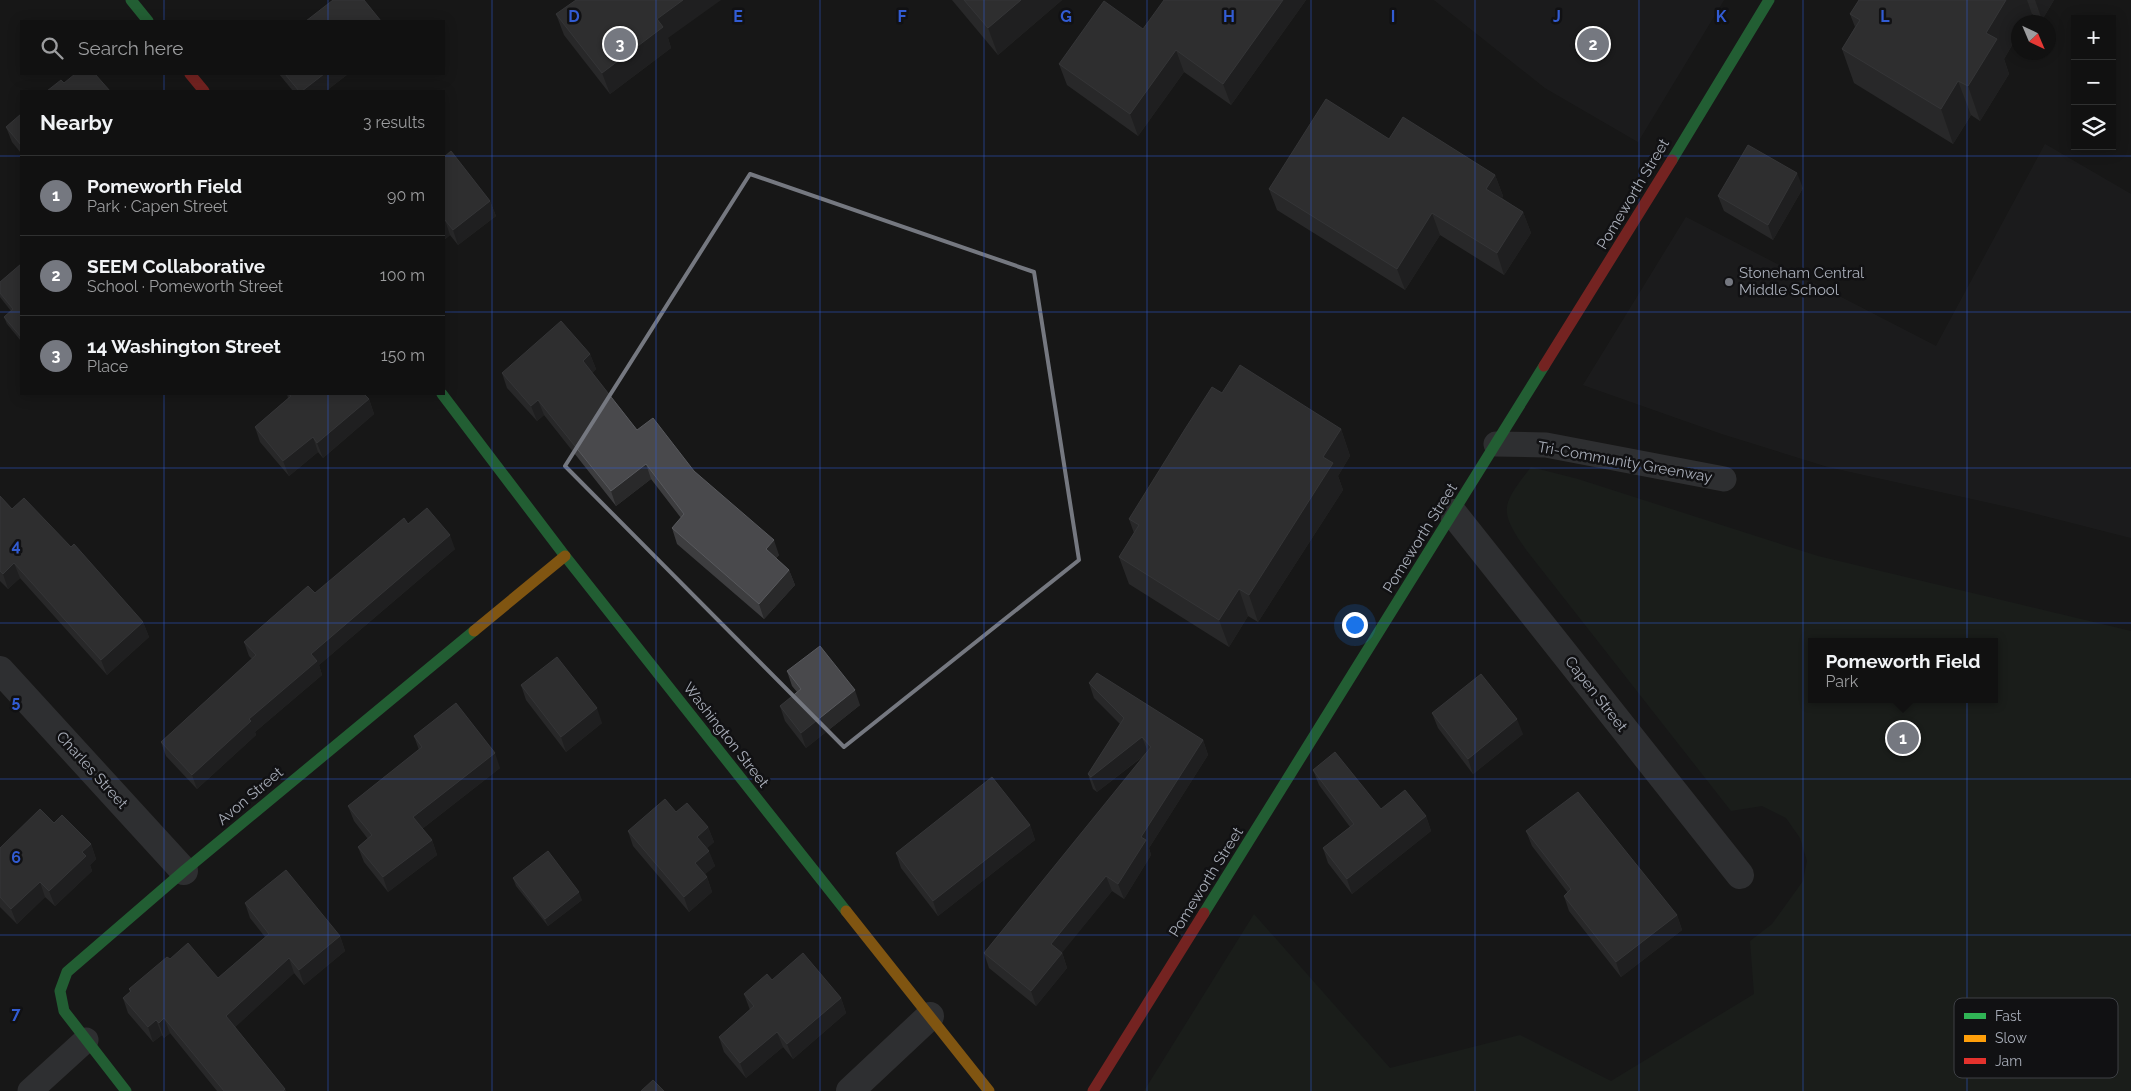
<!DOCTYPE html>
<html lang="en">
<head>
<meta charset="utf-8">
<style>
	:root { --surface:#111; --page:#1e1f1f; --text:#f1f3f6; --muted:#9c9d9f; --line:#303131; --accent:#757880 }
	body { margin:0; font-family:Raleway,sans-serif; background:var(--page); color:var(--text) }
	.controls { position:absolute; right:15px; top:15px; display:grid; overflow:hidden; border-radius:0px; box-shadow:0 2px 12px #0003 }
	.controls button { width:45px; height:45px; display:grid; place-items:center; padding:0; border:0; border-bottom:1px solid var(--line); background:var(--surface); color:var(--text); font:25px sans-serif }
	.compass { position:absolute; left:2011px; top:15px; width:45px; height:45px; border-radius:50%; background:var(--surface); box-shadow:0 2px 12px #0003; rotate:136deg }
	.you { position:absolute; left:1354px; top:624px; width:18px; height:18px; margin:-12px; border:4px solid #fff; border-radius:50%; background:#1a73e8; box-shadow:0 0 0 8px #1a73e833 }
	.badge { display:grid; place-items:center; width:32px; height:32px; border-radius:50%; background:var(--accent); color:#fff; font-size:16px; font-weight:700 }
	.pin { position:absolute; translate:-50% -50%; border:2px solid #fff; box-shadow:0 1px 5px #0006 }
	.popup { position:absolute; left:1808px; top:638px; width:190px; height:65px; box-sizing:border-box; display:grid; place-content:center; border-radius:0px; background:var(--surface); filter:drop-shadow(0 1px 4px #0005); font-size:16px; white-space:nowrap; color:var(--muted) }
	.popup b { font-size:19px; color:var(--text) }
	.popup::after { content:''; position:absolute; left:50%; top:100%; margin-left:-10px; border:10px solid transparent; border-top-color:var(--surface) }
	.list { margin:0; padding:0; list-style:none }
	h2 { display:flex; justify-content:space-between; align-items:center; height:65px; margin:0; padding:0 20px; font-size:21px }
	h2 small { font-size:16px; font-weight:400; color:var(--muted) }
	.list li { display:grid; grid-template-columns:32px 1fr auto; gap:15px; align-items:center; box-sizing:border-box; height:80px; padding:0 20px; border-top:1px solid var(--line) }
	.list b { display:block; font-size:19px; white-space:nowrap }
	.list p { margin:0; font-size:16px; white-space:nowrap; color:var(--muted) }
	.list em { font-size:16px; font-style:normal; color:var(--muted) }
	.icon { flex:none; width:28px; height:28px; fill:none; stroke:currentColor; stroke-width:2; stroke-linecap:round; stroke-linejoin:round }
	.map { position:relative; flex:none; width:2131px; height:1091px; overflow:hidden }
	.search { position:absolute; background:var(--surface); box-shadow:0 2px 12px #0003; left:20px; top:20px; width:425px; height:55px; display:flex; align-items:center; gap:12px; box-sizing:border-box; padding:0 18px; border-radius:0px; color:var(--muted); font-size:19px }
	.panel { position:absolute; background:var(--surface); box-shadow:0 2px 12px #0003; left:20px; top:90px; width:425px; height:305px; border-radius:0px }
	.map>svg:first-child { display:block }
	.built { fill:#212123 }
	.green { fill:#1d241e; fill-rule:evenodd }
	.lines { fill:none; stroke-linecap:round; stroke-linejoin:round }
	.lane { stroke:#4b4c50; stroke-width:25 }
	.street { stroke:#4b4c50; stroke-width:28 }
	.fast { stroke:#30b455; stroke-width:11 }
	.slow { stroke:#ff9f0a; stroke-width:11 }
	.jam { stroke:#e5322d; stroke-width:11 }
	.wall { fill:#3d3d3f }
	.shaded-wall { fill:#29292a }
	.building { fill:#49494c; stroke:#58595d }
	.marked { fill:none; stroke:#757880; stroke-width:4; stroke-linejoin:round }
	.grid { fill:none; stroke:#325cd3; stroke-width:1; stroke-opacity:0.55 }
	.poi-dot { fill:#757880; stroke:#111113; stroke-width:2 }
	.labels { text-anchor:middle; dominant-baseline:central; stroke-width:5; stroke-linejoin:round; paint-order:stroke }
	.street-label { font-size:15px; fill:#a8adb8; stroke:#111113 }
	.poi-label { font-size:15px; fill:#a8adb8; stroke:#111113; text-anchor:start }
	.key { fill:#111113; stroke:#3e4045; stroke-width:1 }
	.key-label { font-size:14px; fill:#a8adb8 }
	.grid-label { font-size:16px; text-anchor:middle; font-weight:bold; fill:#325cd3; stroke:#111113; stroke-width:5; stroke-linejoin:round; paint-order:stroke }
</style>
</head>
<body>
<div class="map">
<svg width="2131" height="1091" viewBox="0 0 2131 1091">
	<rect width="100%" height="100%" fill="#171717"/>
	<!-- built -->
	<g class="built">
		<polygon points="1434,0 1724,0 1638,142 1545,88"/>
		<polygon points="2045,144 2131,194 2131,538 2017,509 1828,467 1722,434 1583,385 1686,217 1936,346"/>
	</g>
	<!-- green -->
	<path class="green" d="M1531,467L1578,479L1818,556L2131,631V1091H1144L1254,914L1390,1068L1520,1035L1611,1081L1754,994L1750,941L1772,924L1803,881L1807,861L1800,838L1786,818L1762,806L1731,811L1527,551C1498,510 1501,506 1531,467ZM1812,642H1994V699H1812Z"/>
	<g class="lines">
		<!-- lane -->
		<g class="lane">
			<polyline points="1496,444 1546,445 1724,479"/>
			<polyline points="30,1091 86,1040"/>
		</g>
		<!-- street -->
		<g class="street">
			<polyline points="1453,513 1740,875"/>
			<polyline points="0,670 184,871"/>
			<polyline points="850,1091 930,1016"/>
		</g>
		<!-- fast -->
		<g class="fast">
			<polyline points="131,0 148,21"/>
			<polyline points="1672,160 1769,0"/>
			<polyline points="442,394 565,556 846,911"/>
			<polyline points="1204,913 1544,366"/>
			<polyline points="126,1091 64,1011 60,991 67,972 184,871 474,631"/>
		</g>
		<!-- slow -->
		<g class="slow">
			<polyline points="474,631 565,556"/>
			<polyline points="846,911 989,1091"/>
		</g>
		<!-- jam -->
		<g class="jam">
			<polyline points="190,74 204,91"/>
			<polyline points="1544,366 1672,160"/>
			<polyline points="1093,1091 1204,913"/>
		</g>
	</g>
	<!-- wall -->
	<g class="wall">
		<polygon points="952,0 1062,0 998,55"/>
		<polygon points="1306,0 1231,105 1184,72 1138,136 1067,85 1059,64 1143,29"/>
		<polygon points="1859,0 2054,0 2042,20 2032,14 2018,22 2018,35 2004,59 2009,74 1980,121 1971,115 1953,144 1854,83 1842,49 1855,27 1850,14"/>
		<polygon points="556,14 668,38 671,48 610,94 564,35"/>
		<polygon points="279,74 348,74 326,91 293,91"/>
		<polygon points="21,114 21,153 12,142 6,127"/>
		<polygon points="1389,139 1495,175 1503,196 1502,198 1523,212 1531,233 1504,275 1440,235 1405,290 1277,210 1269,189"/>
		<polygon points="444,157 490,201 496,216 458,245 450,235 444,240"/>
		<polygon points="1803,188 1773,240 1724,211 1718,196"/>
		<polygon points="21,264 21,341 7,324 4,317 11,311 0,297 0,282"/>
		<polygon points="590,354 596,369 592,373 637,430 694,471 779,555 776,558 789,570 795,585 764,619 677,544 672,528 681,518 651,479 616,506 544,415 537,421 507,388 502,373"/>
		<polygon points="1222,393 1341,429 1350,456 1338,476 1343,490 1258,622 1248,616 1229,647 1129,584 1119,557 1134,533 1129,519"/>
		<polygon points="287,394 364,394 369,399 374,414 323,458 318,452 289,476 260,442 255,427 288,398"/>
		<polygon points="0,496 12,509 143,622 149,637 107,675 20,578 8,589 0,581"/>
		<polygon points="408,524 455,549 319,665 322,675 255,732 256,735 197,789 166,756 161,742 252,659 249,656 244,642 315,593"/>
		<polygon points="787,671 860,705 806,748 785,721 780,706 797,692 792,686"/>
		<polygon points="1089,683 1203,740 1208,755 1149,848 1151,855 1124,899 1112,891 1062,952 1067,968 1036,1006 989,968 984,953 1145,755 1097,792 1093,789 1088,774 1120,724 1094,698"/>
		<polygon points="521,685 602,723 566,752 526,700"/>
		<polygon points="1432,713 1523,734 1473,774 1438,728"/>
		<polygon points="414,736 500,768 422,829 432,840 437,855 388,892 364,862 358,847 368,839 354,821 348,806 419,750"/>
		<polygon points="1313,770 1381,809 1426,816 1431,831 1352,894 1328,863 1323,848 1350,827 1319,785"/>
		<polygon points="676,812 708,827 714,842 707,848 715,866 705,874 707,877 712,892 689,912 633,846 628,831"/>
		<polygon points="1030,825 1035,840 938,916 901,868 896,853"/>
		<polygon points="1526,831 1677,915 1682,930 1621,977 1569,911 1564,896 1568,893 1532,846"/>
		<polygon points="91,844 96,859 90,865 92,871 55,906 45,897 17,924 0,907 0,848"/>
		<polygon points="513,878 582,900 548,926 516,886"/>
		<polygon points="245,903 340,936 345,951 304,985 294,973 235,1027 285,1089 286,1091 217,1091 170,1033 164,1038 162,1035 153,1042 128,1013 123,998 130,992 129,989 170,959 218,978 265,937 250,918"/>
		<polygon points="772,980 841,998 846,1013 793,1059 783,1047 746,1078 724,1052 719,1037 750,1010 744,994"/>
	</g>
	<!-- shaded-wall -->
	<g class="shaded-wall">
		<polygon points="683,0 721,0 668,38 671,48 610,94 602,73 657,19"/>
		<polygon points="1021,0 1062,0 998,55 988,28"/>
		<polygon points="1283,0 1306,0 1231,105 1223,84"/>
		<polygon points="2006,0 2027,0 2032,14 2027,22 2018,22 2018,35 2004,59 2009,74 1980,121 1968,86 1986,33"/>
		<polygon points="2035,0 2054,0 2042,20"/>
		<polygon points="1176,50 1184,72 1138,136 1130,114"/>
		<polygon points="324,74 348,74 326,91 302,91"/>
		<polygon points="1958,81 1971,115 1953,144 1941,109"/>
		<polygon points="1797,173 1803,188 1773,240 1768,225"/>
		<polygon points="1495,175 1503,196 1494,210 1486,189"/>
		<polygon points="490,201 496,216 458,245 453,230"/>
		<polygon points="1523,212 1531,233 1504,275 1497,253"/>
		<polygon points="1432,213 1440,235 1405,290 1397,269"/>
		<polygon points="445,220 450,235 444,240 444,221"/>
		<polygon points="590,354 596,369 588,376 583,361"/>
		<polygon points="369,399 374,414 323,458 317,443"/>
		<polygon points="538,400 544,415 537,421 531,406"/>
		<polygon points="1341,429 1350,456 1338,476 1343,490 1258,622 1249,595 1323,457"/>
		<polygon points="313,437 318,452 289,476 283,461"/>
		<polygon points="646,464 651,479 616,506 611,491"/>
		<polygon points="450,535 455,549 319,665 322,675 255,732 256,735 197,789 192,775 249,719 311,654"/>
		<polygon points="774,540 779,555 771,564 766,549"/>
		<polygon points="14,563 20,578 8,589 3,574"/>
		<polygon points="789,570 795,585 764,619 759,604"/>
		<polygon points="1239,589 1248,616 1229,647 1219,620"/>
		<polygon points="143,622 149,637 107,675 101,660"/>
		<polygon points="855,690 860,705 806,748 801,733"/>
		<polygon points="597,708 602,723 566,752 561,737"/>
		<polygon points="1517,719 1523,734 1473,774 1468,759"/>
		<polygon points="1142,737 1148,752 1097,792 1091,777"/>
		<polygon points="1203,740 1208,755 1149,848 1151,855 1124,899 1118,884 1141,837"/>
		<polygon points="495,753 500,768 418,832 413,817"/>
		<polygon points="1426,816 1431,831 1352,894 1347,879"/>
		<polygon points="1030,825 1035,840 938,916 933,901"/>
		<polygon points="708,827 714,842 703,852 697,837"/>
		<polygon points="432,840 437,855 388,892 383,877"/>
		<polygon points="91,844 96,859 90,865 92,871 55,906 49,891 82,852"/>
		<polygon points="709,851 715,866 700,878 695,863"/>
		<polygon points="1106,876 1112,891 1057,959 1051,944"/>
		<polygon points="707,877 712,892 689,912 684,897"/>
		<polygon points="40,882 45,897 17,924 11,909"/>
		<polygon points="579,892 582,900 548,926 545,919"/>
		<polygon points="1677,915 1682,930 1621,977 1616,962"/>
		<polygon points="340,936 345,951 304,985 299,970"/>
		<polygon points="1062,953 1067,968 1036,1006 1031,991"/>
		<polygon points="289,958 294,973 231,1031 226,1016"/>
		<polygon points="841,998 846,1013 793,1059 787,1044"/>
		<polygon points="164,1018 170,1033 164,1038 159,1023"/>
		<polygon points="156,1020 162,1035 153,1042 148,1027"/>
		<polygon points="777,1032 783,1047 746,1078 740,1063"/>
	</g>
	<!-- building -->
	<g class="building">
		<polygon points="333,0 364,0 381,21 306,21"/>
		<polygon points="576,0 683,0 657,19 663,27 602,73 556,14"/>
		<polygon points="964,0 1021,0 988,28"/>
		<polygon points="1164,0 1283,0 1223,84 1176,50 1130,114 1059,64 1104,1 1143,29"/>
		<polygon points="1859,0 2006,0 1986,33 1997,39 1968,86 1958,81 1941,109 1842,49 1860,20 1850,14"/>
		<polygon points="75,74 95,74 110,91 47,91 61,80 64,83"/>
		<polygon points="285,74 324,74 302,91 299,91"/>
		<polygon points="1326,99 1389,139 1403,117 1495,175 1486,189 1523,212 1497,253 1432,213 1397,269 1269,189"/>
		<polygon points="21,114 21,145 6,127"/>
		<polygon points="1748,145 1797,173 1768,225 1718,196"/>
		<polygon points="451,151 490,201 453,230 445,220 444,221 444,157"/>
		<polygon points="21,264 21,337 4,317 13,309 0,293 0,282"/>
		<polygon points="561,321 590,354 583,361 637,430 653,418 694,471 774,540 766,549 789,570 759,604 672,528 684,514 646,464 611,491 538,400 531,406 502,373"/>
		<polygon points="1240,365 1341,429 1323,457 1333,463 1249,595 1239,589 1219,620 1119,557 1139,525 1129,519 1185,429 1212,387 1222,393"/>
		<polygon points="288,394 364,394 369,399 317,443 313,437 283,461 255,427 291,396"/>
		<polygon points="0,496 12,509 24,498 71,547 74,544 143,622 101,660 14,563 3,574 0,571"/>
		<polygon points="427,508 450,535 311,654 317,661 249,719 251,721 192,775 161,742 256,655 244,642 308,586 315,593 404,518 408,524"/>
		<polygon points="820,646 855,690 801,733 780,706 801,689 787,671"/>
		<polygon points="557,657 597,708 561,737 521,685"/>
		<polygon points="1097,673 1203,740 1141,837 1146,840 1118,884 1106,876 1051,944 1062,953 1031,991 984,953 1151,747 1142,737 1091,777 1088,774 1124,718 1089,683"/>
		<polygon points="1481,674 1517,719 1468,759 1432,713"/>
		<polygon points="456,703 495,753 413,817 432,840 383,877 358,847 372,835 348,806 422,747 414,736"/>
		<polygon points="1335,752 1381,809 1405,790 1426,816 1347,879 1323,848 1354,824 1313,770"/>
		<polygon points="992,777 1030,825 933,901 896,853"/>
		<polygon points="1578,792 1677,915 1616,962 1564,896 1571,889 1526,831"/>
		<polygon points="665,799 676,812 687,803 708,827 697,837 709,851 695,863 707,877 684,897 628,831"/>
		<polygon points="40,809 54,823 62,815 91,844 82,852 86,856 49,891 40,882 11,909 0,897 0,848"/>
		<polygon points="548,851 579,892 545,919 513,878"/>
		<polygon points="286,870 340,936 299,970 289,958 226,1016 285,1089 283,1091 224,1091 164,1018 159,1023 156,1020 148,1027 123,998 131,991 129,989 167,957 170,959 188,943 218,978 269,934 245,903"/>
		<polygon points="803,953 841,998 787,1044 777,1032 740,1063 719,1037 754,1006 744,994 767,974 772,980"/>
		<polygon points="653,1080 664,1091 641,1091"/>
	</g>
	<!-- marked area -->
	<path d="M0 0H2131V1091H0ZM750,174L1034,272L1079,560L844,747L565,466Z" fill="#171717" fill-opacity=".55" fill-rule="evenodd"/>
	<path class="marked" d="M750,174L1034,272L1079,560L844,747L565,466Z"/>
	<!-- grid -->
	<path class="grid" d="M164,0V21M328,0V21M492,0V1091M656,0V1091M820,0V1091M984,0V1091M1147,0V1091M1311,0V1091M1475,0V1091M1639,0V1091M1803,0V1091M1967,0V1091M164,74V91M328,74V91M0,156H21M444,156H2131M0,312H21M444,312H2131M164,394V1091M328,394V1091M0,468H2131M0,623H2131M0,779H2131M0,935H2131"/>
	<!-- markers -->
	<circle class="poi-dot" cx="1729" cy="282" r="5"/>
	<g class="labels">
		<!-- street labels -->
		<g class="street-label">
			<text transform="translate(1633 194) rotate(-59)">Pomeworth Street</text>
			<text transform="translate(1625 462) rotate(10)">Tri-Community Greenway</text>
			<text transform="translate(1420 538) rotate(-58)">Pomeworth Street</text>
			<text transform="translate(1596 694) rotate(52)">Capen Street</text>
			<text transform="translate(726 735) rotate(52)">Washington Street</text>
			<text transform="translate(92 770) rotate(48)">Charles Street</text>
			<text transform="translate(250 796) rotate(-40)">Avon Street</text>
			<text transform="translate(1206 882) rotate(-58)">Pomeworth Street</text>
		</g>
		<!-- poi labels -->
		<g class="poi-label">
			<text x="1739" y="273">Stoneham Central<tspan x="1739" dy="17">Middle School</tspan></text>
		</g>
	</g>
	<!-- legend -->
	<rect x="1954" y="998" width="164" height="80" rx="8" class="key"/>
	<rect x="1964" y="1013" width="22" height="6" fill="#30b455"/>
	<rect x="1964" y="1035" width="22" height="7" fill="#ff9f0a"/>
	<rect x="1964" y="1058" width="22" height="6" fill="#e5322d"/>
	<g class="key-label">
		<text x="1995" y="1021">Fast</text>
		<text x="1995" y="1043">Slow</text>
		<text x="1995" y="1066">Jam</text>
	</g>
	<g class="grid-label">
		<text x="574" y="22">D</text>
		<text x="738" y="22">E</text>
		<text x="902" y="22">F</text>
		<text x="1066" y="22">G</text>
		<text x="1229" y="22">H</text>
		<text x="1393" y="22">I</text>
		<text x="1557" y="22">J</text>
		<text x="1721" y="22">K</text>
		<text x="1885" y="22">L</text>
		<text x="16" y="551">4</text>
		<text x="16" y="707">5</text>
		<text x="16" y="863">6</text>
		<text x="16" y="1019">7</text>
	</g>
</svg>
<div class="controls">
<button>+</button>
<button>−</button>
<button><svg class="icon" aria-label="layers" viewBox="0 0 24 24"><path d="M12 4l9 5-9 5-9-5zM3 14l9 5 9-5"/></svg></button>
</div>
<svg class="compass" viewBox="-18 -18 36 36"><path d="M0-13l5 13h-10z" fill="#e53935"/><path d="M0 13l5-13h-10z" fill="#9c9d9f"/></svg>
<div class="you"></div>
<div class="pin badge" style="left:1903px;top:738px">1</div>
<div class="popup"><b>Pomeworth Field</b>Park</div>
<div class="pin badge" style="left:1593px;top:44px">2</div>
<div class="pin badge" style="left:620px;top:44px">3</div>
<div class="search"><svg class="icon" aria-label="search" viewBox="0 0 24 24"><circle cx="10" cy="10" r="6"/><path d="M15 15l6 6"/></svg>Search here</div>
<section class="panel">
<h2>Nearby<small>3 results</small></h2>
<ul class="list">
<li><span class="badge">1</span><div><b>Pomeworth Field</b><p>Park · Capen Street</p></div><em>90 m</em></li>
<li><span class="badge">2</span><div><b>SEEM Collaborative</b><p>School · Pomeworth Street</p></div><em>100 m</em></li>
<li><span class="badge">3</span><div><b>14 Washington Street</b><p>Place</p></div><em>150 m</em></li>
</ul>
</section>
</div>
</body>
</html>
